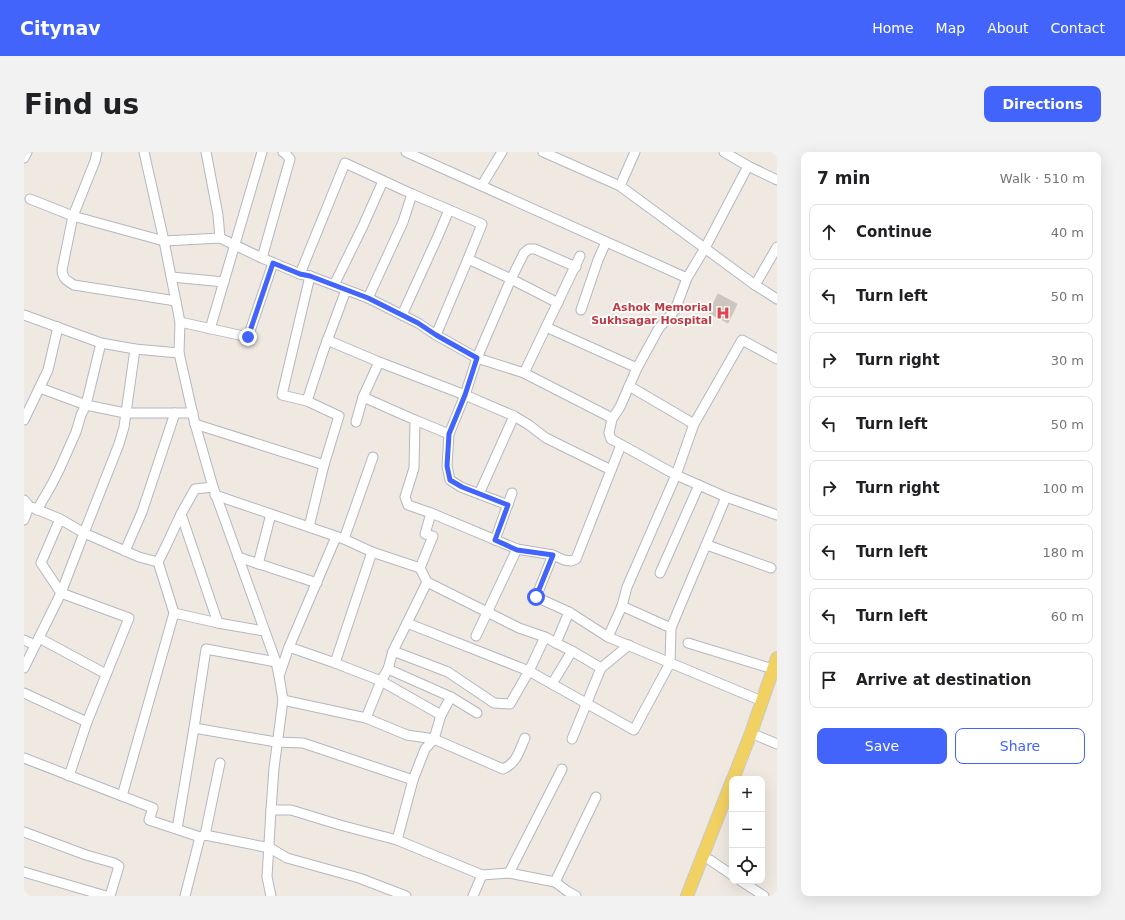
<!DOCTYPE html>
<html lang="en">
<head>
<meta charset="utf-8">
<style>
	:root { --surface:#fff; --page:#f2f2f2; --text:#202124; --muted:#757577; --line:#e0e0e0; --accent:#4264fb }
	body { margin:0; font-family:"DejaVu Sans",sans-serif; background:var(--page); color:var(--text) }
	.controls { position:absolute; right:12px; bottom:12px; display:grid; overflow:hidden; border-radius:8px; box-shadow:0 4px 16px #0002 }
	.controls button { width:36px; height:36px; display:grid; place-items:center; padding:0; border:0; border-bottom:1px solid var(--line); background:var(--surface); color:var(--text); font:20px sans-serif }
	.stop { position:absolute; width:12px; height:12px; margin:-9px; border:3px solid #4264fb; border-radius:50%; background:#fff }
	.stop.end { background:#4264fb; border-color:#fff; box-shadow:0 1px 4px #0008 }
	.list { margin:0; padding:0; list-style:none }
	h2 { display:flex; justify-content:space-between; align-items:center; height:52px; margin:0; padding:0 16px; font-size:17px }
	h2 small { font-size:13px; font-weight:400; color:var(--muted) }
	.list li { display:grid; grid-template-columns:26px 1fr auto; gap:12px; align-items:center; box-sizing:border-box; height:56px; margin:0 8px 8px; padding:0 8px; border:1px solid var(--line); border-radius:8px }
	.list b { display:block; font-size:15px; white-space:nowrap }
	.list em { font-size:13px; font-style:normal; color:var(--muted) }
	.actions { display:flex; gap:8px; padding:12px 16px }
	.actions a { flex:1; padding:9px 0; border:1px solid var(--accent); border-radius:8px; text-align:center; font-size:14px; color:var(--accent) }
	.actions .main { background:var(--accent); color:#fff }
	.icon { flex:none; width:22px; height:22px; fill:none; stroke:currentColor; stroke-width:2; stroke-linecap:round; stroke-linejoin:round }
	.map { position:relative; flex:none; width:753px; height:744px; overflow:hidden; border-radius:8px }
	header { display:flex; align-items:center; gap:24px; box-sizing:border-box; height:56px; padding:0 20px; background:var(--accent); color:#fff }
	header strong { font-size:19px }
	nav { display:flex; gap:22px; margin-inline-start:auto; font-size:14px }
	.intro { display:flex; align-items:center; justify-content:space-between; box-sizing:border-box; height:96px; padding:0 24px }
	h1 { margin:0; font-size:28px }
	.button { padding:10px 18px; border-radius:8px; background:var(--accent); color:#fff; font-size:14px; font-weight:700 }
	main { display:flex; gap:24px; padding:0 24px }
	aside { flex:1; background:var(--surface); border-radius:8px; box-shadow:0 4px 16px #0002 }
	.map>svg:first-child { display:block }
	.building { fill:#cbc7bf; stroke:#cbc5ba }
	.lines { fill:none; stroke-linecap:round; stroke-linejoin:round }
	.minor-casing { stroke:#b4b7c1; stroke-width:11 }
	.major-casing { stroke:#c9c9c9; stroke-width:14 }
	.minor { stroke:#fff; stroke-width:9 }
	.major { stroke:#f2d163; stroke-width:12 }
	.route { stroke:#4264fb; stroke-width:5 }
	.labels { text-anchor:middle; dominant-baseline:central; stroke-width:3.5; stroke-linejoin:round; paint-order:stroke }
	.health-label { font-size:11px; font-weight:bold; fill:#be3a42; stroke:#fff; text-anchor:end }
</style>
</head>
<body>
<header>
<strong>Citynav</strong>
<nav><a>Home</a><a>Map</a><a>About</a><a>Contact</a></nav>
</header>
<div class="intro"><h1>Find us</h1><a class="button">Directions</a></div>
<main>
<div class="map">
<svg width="753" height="744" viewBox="0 0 753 744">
	<rect width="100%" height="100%" fill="#efe9e1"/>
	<!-- building -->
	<polygon class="building" points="694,142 713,152 704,171 685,161"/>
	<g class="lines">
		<!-- minor casing -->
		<g class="minor-casing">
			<g id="minor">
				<path d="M73,0L71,9L49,64L38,118C39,127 42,128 50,133L152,149"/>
				<polyline points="120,0 140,89 156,170 155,201 171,272 189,335 252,510 255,524 259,548 250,616 247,658 243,725 247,744"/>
				<polyline points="182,0 194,63 196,86"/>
				<polyline points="382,0 663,126 681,96 724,14 753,28"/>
				<polyline points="519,0 596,34 731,133 753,147"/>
				<polyline points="700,0 724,14"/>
				<polyline points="0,6 3,0"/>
				<polyline points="458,33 478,0"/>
				<polyline points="596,34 611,0"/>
				<polyline points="6,47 49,64 140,89 196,86 238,106 276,122 286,124 344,146 394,171 412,183 453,206 500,221 584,264 588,267 585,281 587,287 652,323 702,345 753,363"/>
				<polyline points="238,106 266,7 261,1 259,0"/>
				<polyline points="444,107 487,127 453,206 441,243 490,264 505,273 522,286 587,318"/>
				<polyline points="276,122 321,11 388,42 458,72 444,107 412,183"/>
				<polyline points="148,125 200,130"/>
				<polyline points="310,133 339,74 359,29"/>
				<polyline points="731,133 753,95"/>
				<polyline points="344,146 379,70 388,42"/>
				<polyline points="534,151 487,127 500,101 505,97 511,97 552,115"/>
				<polyline points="557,158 574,108 582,90"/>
				<polyline points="0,163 77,191 111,197 155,201"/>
				<polyline points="378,163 414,84 425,58"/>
				<polyline points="156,170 224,185 249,111"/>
				<polyline points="522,175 613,216"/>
				<polyline points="186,177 238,0"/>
				<polyline points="303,188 355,210 441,243 425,282 423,314 426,328 437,335 484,353"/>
				<polyline points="77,191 62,253 101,261 151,261"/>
				<polyline points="111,197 100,275 95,292 60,381 115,405 134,410"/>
				<polyline points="500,221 556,104"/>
				<polyline points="605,234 670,272"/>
				<polyline points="339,245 391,268 425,282"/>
				<polyline points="283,249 299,200 322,138"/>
				<polyline points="588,267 596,255 613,216 635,176 651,158 663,126"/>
				<polyline points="0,268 24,218 34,175"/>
				<polyline points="391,268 390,316 381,345 384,353 407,361"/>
				<polyline points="332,270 339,245 355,210"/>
				<polyline points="171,272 300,313"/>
				<polyline points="455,342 490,264"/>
				<polyline points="191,343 320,387 349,305"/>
				<polyline points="0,348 5,354 36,367 17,411 37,441 105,466 63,570 45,624"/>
				<polyline points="13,358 28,332 36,316 52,280 57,263 62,253 16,236"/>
				<polyline points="157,362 194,471 240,479"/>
				<polyline points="0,368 5,354"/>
				<polyline points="285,375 300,313 315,264 283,249 258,243 286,124"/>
				<polyline points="320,387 348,400"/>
				<polyline points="471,388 488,341"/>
				<polyline points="683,393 747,416"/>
				<polyline points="101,399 118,360 151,261 169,261"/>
				<polyline points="529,403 512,445 545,460 584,485 738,549"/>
				<polyline points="214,405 293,431"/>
				<polyline points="234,412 247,362"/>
				<polyline points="396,416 403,430 495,476 521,485 532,491"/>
				<polyline points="636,421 675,333"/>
				<polyline points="598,454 603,435 652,323 670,272 718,188 753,207"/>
				<polyline points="545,460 532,491 548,499 528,532 610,578 646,511 647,476"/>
				<polyline points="150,461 194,471"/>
				<polyline points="383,471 403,430"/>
				<polyline points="452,484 493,397"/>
				<path d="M584,485L598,454L647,476C665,432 684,389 702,345"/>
				<polyline points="15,486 82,522"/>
				<polyline points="0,488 11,493"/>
				<polyline points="664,491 749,517"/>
				<polyline points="265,495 311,511"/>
				<polyline points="369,499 424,520 470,551 486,552 505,519 521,485"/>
				<polyline points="548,499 577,516"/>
				<polyline points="0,516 37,441 60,381 36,367"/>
				<polyline points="364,517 427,545 453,561"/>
				<polyline points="255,524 265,495 312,385"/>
				<polyline points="0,541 63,570"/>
				<polyline points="427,545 417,563 410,587 401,597 389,628 373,688 458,723 449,744"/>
				<path d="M259,548L342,566L383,583L410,587L479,617C493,611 495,599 501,586"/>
				<polyline points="417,563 357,529 311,511 348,400 396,416 409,384 401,382 407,361 493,397 529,403 540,408 547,409 552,407 597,293"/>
				<polyline points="342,566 357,529 364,517 369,499 383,471 505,519 528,532"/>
				<polyline points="170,576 252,590 279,591 389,628"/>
				<polyline points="734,584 753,592"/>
				<polyline points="548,587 577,516 605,493"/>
				<polyline points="0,606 129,656 125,668 176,685"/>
				<polyline points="98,644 150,461 134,410 142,394 157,362 171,337 189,335"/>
				<polyline points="247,658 267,658 316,673 373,688"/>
				<polyline points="153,677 170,576 182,497 252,510"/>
				<polyline points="0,680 62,703 90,711 95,714 86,744"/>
				<polyline points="181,683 196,611"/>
				<polyline points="686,708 708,723"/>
				<polyline points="0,720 82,744"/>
				<polyline points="485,721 538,617"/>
				<polyline points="458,723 485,721 531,730 543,739 552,744"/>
				<polyline points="717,729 740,744"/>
				<polyline points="531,730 572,645"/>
				<polyline points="161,744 176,685 181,683 246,696 263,706 335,726 382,744"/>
			</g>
		</g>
		<!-- major casing -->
		<g class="major-casing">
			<g id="major">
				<polyline points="709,627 727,581 753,506"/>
				<polyline points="663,744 708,629"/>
			</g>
		</g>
		<!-- minor -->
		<use href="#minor" class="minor"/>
		<!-- major -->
		<use href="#major" class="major"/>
	</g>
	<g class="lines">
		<!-- route -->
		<polyline class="route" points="224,185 249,111 276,122 286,124 344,146 394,171 412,183 453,206 441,243 425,282 423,314 426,328 438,335 484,353 471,388 493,398 529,403 512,445"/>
	</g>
	<!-- icons -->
	<defs>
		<g id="hospital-bare" transform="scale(1.08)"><path d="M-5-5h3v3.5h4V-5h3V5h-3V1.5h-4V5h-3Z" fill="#e0444e" stroke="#fff" stroke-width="2.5" paint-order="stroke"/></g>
	</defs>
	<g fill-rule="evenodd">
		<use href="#hospital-bare" x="699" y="161"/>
	</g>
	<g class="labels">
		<!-- health labels -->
		<g class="health-label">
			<text x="688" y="155">Ashok Memorial<tspan x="688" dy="13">Sukhsagar Hospital</tspan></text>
		</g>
	</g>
</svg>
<div class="controls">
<button>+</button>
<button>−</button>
<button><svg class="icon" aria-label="locate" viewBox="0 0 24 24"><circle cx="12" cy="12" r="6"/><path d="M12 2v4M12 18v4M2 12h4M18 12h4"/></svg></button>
</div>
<div class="stop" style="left:512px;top:445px"></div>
<div class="stop end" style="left:224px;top:185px"></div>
</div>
<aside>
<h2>7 min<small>Walk · 510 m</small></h2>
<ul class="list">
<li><svg class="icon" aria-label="ahead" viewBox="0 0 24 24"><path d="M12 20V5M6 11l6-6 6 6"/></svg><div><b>Continue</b></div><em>40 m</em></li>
<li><svg class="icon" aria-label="left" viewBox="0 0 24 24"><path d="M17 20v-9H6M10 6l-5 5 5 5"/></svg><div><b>Turn left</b></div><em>50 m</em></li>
<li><svg class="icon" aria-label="right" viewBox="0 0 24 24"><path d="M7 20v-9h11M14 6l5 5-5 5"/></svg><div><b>Turn right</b></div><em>30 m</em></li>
<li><svg class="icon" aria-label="left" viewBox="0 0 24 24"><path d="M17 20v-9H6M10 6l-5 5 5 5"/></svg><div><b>Turn left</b></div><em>50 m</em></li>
<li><svg class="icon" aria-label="right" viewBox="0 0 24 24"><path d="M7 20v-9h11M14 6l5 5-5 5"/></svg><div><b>Turn right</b></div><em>100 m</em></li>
<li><svg class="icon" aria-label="left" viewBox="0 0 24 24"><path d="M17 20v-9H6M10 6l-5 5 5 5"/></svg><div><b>Turn left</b></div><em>180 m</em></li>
<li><svg class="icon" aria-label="left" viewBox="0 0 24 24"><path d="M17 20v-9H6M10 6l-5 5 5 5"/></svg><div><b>Turn left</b></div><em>60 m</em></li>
<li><svg class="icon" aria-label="arrive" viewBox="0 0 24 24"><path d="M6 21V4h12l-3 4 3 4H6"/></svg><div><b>Arrive at destination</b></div></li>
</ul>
<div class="actions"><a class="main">Save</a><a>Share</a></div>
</aside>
</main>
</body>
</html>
